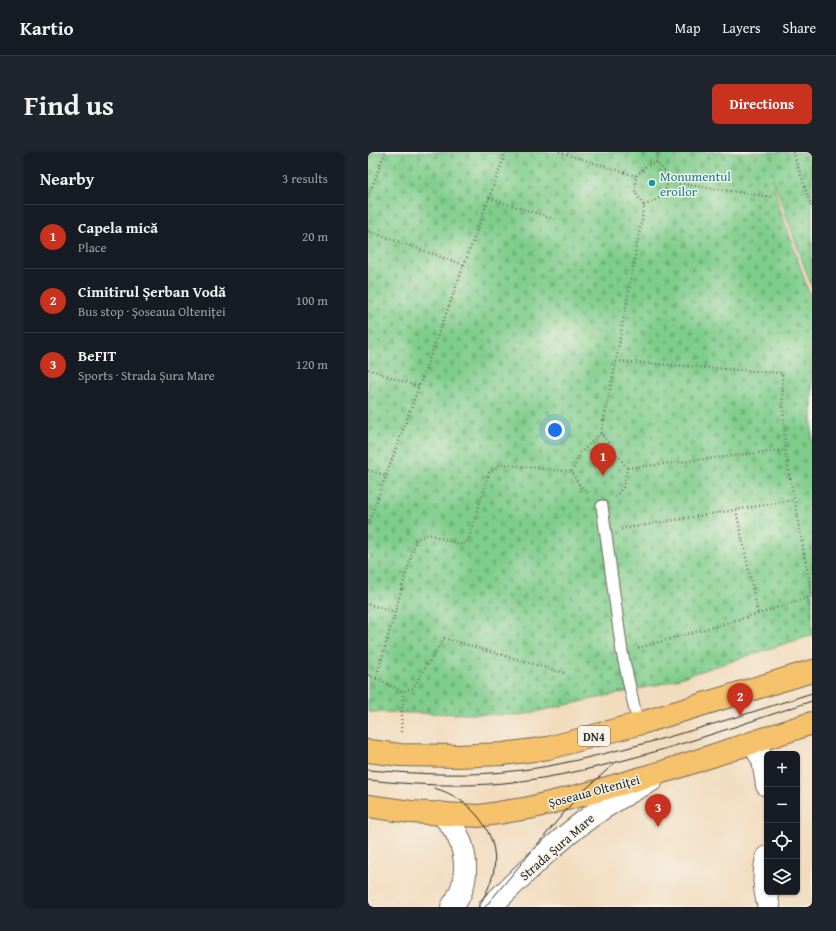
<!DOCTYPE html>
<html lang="en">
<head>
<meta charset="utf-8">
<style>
	:root { --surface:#171b24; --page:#20242c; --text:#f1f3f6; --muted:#9ea1a6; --line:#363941; --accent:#c8321e }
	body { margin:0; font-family:"Gentium Book Plus",serif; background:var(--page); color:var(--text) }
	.controls { position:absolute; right:12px; bottom:12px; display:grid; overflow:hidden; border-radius:6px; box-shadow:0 1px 3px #0004 }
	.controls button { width:36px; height:36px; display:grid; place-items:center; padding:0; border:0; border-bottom:1px solid var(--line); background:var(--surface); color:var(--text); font:20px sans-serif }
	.you { position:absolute; left:187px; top:278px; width:14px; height:14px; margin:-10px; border:3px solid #fff; border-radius:50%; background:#1a73e8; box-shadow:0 0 0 6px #1a73e833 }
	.badge { display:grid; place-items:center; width:26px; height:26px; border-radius:50%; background:var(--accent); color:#fff; font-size:13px; font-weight:700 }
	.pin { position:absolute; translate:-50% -33px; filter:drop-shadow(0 1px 2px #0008) }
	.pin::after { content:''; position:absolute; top:21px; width:14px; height:12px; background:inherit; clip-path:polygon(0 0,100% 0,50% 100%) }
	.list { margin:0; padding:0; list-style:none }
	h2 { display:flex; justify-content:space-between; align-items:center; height:52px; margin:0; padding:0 16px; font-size:17px }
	h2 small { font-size:13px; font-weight:400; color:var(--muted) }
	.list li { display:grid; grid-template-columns:26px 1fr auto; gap:12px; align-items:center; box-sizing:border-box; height:64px; padding:0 16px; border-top:1px solid var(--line) }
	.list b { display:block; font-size:15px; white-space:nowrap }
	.list p { margin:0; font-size:13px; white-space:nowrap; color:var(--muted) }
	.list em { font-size:13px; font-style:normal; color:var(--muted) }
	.icon { flex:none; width:22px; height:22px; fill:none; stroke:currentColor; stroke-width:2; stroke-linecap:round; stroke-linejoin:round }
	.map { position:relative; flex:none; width:444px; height:755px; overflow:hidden; border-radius:6px }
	header { display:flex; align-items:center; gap:24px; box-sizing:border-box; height:56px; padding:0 20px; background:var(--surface); border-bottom:1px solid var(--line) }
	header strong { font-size:19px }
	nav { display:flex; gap:22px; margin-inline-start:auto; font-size:14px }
	.intro { display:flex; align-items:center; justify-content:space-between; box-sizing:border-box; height:96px; padding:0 24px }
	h1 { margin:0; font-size:28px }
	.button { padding:10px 18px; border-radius:6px; background:var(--accent); color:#fff; font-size:14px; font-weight:700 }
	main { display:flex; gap:24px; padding:0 24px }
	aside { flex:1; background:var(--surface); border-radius:6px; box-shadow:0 1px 3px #0004 }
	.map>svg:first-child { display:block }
	.cemetery { fill:url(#cemetery-stones); stroke:#557c5c }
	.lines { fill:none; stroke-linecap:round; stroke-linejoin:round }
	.lane-casing { stroke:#71695e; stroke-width:13 }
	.street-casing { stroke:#71695e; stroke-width:24 }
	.primary-casing { stroke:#71695e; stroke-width:24 }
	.path { stroke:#71695e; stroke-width:2.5; stroke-dasharray:1 3; stroke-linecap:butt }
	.lane { stroke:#fff; stroke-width:11 }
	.street { stroke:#fff; stroke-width:22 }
	.primary { stroke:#f5c16b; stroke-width:22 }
	.tram { stroke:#2b2b2b; stroke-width:1 }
	.culture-dot { fill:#0f9aa8; stroke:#f7f3e8; stroke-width:1.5 }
	.labels { text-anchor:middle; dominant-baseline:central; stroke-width:3; stroke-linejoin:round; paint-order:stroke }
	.shield { fill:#f7f3e8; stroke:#686764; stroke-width:1 }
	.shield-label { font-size:12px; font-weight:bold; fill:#2b2b2b }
	.culture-label { font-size:13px; fill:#0d838f; stroke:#f7f3e8; text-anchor:start }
	.street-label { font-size:13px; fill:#2b2b2b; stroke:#f7f3e8 }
</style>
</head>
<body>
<header>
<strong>Kartio</strong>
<nav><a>Map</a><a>Layers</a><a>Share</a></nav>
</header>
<div class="intro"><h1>Find us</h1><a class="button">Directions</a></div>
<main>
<aside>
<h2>Nearby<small>3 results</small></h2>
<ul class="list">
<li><span class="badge">1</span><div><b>Capela mică</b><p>Place</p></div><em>20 m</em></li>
<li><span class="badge">2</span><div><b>Cimitirul Șerban Vodă</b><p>Bus stop · Șoseaua Olteniței</p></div><em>100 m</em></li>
<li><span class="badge">3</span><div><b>BeFIT</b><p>Sports · Strada Șura Mare</p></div><em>120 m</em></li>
</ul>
</aside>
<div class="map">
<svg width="444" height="755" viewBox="0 0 444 755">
	<defs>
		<pattern id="cemetery-stones" width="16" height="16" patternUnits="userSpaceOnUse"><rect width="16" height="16" fill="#7fcd8c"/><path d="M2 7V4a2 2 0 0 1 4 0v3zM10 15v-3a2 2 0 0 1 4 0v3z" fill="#6eb079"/></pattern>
	</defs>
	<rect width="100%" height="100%" fill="#f7f3e8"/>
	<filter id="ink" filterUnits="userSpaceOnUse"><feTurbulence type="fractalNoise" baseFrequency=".025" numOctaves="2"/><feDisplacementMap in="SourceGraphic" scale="8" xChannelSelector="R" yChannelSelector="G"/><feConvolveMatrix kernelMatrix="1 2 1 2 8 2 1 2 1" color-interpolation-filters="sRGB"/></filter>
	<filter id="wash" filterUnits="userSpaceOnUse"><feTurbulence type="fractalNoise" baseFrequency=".012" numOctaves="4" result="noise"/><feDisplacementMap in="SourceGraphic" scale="16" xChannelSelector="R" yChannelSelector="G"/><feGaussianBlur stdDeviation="0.9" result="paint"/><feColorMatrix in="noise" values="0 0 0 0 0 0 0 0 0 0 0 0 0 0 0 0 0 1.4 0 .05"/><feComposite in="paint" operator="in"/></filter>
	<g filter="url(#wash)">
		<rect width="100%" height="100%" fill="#f2dcbe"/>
		<!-- cemetery -->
		<polygon class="cemetery" points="0,0 444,0 444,136 405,26 410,51 444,149 444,483 293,532 153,563 0,560"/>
	</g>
	<g filter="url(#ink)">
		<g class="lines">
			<!-- lane casing -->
			<g class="lane-casing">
				<polyline id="lane" points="234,354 254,500 270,572"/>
			</g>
			<!-- street casing -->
			<g class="street-casing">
				<g id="street">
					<polyline points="385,591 395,608 399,633"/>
					<path d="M72,661C99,684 106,726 84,755"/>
					<path d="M399,705C395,723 396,737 401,755"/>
					<path d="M122,755C153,725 183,694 218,668C239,652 261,640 284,628"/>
				</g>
			</g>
			<!-- primary casing -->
			<g class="primary-casing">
				<g id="primary">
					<polyline points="0,599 32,603 90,604 135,602 180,596 270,572 444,519"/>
					<polyline points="0,654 43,660 111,664 161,656 218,642 301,618 444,571"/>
				</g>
			</g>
			<!-- path -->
			<g class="path">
				<polyline points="191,0 268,24"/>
				<polyline points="425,0 444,56"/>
				<polyline points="299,30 404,45"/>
				<polyline points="0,46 17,0"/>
				<polyline points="121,46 189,68"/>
				<polyline points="276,54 291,46 299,36 299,21 288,10"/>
				<polyline points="0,79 96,113"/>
				<polyline points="248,209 414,221 417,298 444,444"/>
				<polyline points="0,217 51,235"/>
				<polyline points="259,316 417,298"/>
				<polyline points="0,318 18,324"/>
				<polyline points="204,320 212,301 233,281"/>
				<polyline points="247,345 255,335 259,316 233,281 248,209 276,54 267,40 268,24 278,14 288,10 290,0"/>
				<polyline points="368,358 390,462"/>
				<polyline points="0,372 138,0"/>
				<polyline points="253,377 426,348"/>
				<polyline points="0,452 26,460"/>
				<polyline points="270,496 390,462 444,444"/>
				<polyline points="0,523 8,526 48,387 60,382 95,393 101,386 121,321 133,312 204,320 212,334 221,342"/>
				<polyline points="8,526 35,540 45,536 76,486 196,521"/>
				<polyline points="33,580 35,540"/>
			</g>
			<!-- lane -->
			<use href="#lane" class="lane"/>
			<!-- street -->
			<use href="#street" class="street"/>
			<!-- primary -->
			<use href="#primary" class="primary"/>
			<!-- tram -->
			<g class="tram">
				<path d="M0,618C52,622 103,625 154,618C188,614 222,605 255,597C319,581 382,561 444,541"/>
				<path d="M0,628C46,633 90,635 136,631C238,621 347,581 444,549"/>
				<path d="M66,636C101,645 132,680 126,718C123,732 117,743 111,755"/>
				<polyline points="117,755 210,644 248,610"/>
			</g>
		</g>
	</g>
	<!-- markers -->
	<circle class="culture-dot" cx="284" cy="31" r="4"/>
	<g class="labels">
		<!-- shield labels -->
		<rect class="shield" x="210" y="574" width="32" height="20" rx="3"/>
		<g class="shield-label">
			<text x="226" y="584">DN4</text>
		</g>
		<!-- culture labels -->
		<g class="culture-label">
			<text x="292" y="24">Monumentul<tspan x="292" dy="15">eroilor</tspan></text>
		</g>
		<!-- street labels -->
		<g class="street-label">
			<text transform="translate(226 639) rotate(-15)">Șoseaua Olteniței</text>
			<text transform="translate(189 695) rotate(-41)">Strada Șura Mare</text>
		</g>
	</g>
</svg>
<div class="controls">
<button>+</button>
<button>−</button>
<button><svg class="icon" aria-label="locate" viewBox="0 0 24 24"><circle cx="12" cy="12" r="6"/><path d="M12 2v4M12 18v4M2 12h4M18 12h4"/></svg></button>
<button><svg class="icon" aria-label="layers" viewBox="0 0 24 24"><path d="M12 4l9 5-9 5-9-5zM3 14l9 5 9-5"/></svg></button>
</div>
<div class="you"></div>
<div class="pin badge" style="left:235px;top:324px">1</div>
<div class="pin badge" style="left:372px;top:564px">2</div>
<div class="pin badge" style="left:290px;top:675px">3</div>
</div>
</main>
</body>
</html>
